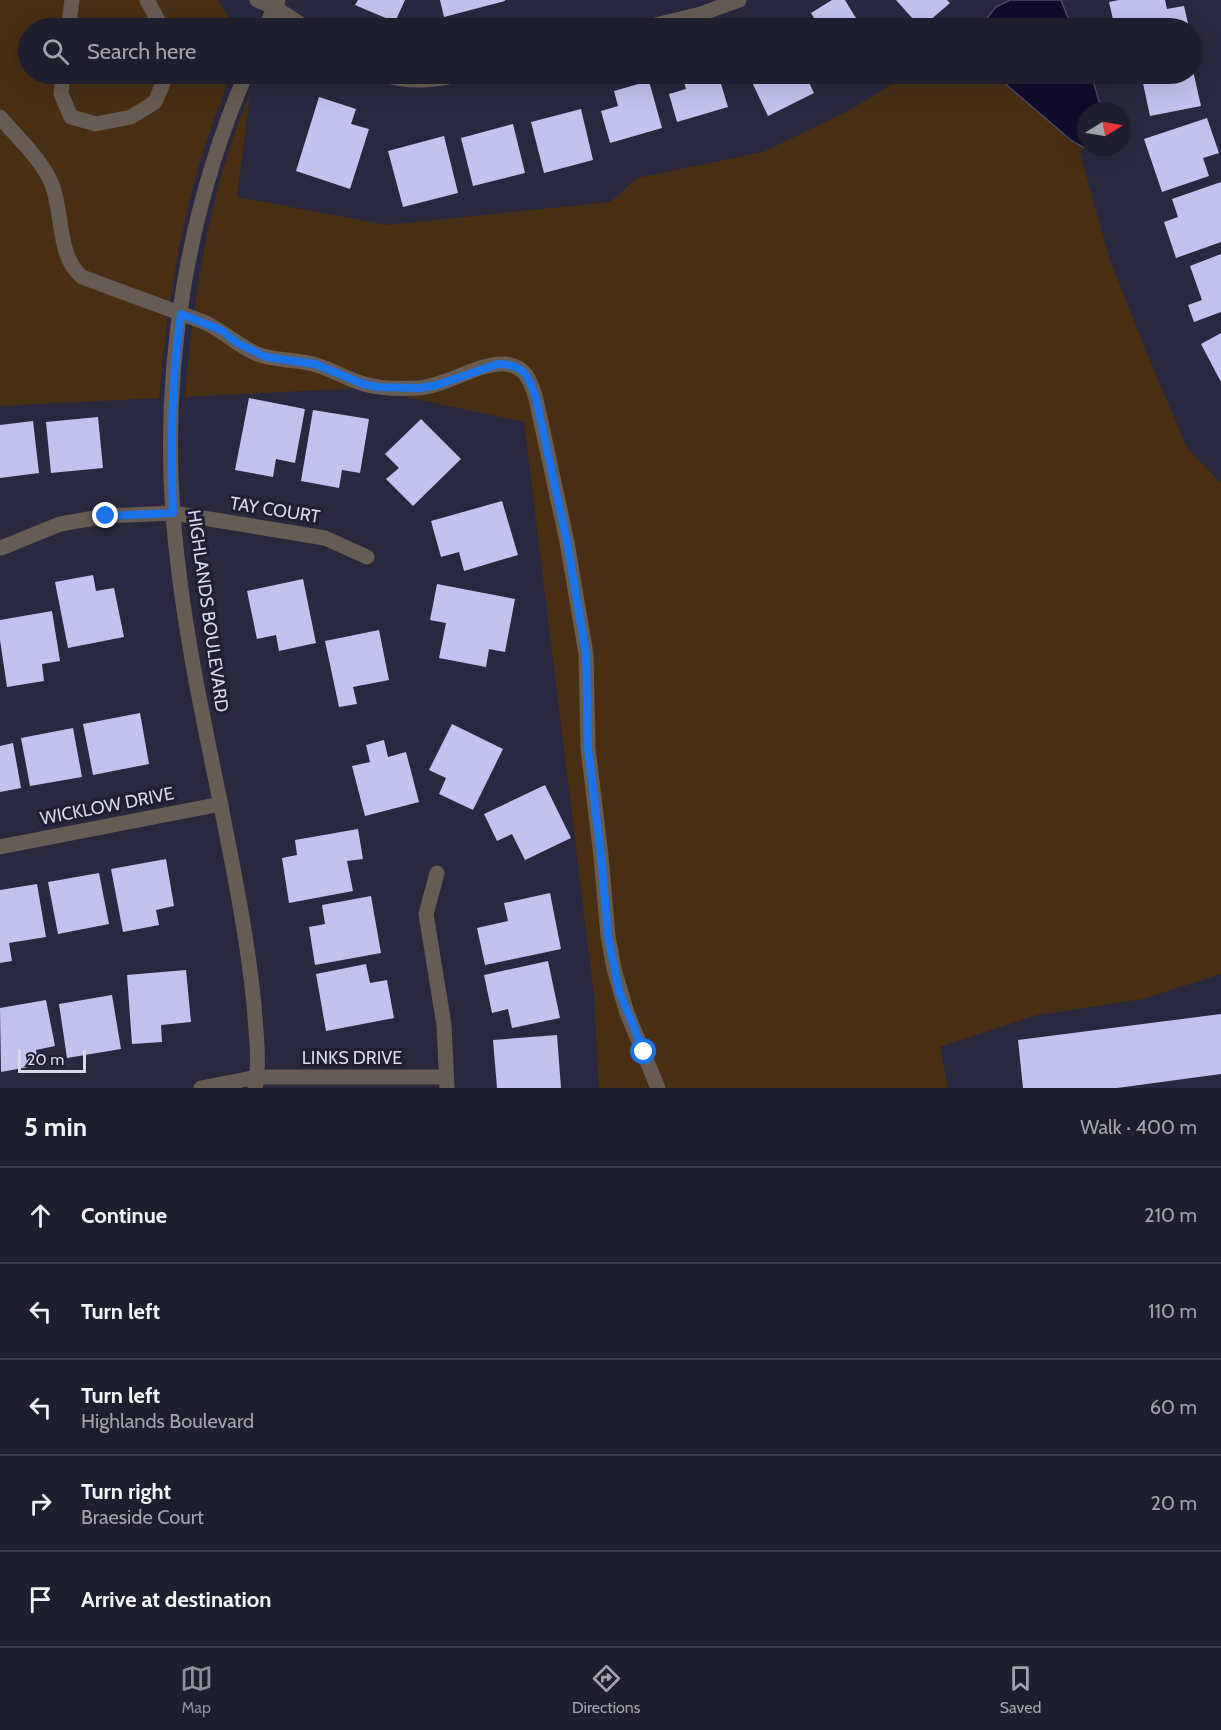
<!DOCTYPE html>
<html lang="en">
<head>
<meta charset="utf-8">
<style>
	:root { --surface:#1f1e2f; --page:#2c2b3b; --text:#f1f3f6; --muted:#a1a2aa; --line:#3c3c4b; --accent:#8c9099 }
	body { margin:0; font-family:Cabin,sans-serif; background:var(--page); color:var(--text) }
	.compass { position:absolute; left:1077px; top:102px; width:54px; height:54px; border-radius:50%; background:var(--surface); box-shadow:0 6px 24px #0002; rotate:79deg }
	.scale { position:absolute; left:18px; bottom:15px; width:68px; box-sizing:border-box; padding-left:6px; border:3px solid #d8d8e8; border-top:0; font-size:16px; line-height:21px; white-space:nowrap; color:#d8d8e8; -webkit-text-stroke:4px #201e34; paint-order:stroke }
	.stop { position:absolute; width:18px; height:18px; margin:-14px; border:4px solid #1a73e8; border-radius:50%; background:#fff }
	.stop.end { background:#1a73e8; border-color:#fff; box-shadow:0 2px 6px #0008 }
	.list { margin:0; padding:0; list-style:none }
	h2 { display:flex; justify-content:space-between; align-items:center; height:78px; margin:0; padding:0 24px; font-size:26px }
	h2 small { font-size:20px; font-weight:400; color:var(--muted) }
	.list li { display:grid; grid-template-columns:39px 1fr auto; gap:18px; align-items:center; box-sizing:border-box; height:96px; padding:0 24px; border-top:2px solid var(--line) }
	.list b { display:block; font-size:22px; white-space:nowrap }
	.list p { margin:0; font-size:20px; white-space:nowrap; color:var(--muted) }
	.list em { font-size:20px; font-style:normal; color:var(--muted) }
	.icon { flex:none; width:33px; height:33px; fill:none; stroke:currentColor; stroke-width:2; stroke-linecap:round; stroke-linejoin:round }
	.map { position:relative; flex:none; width:1221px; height:1088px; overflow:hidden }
	.search { position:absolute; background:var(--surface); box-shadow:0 6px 24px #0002; left:18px; right:18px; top:18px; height:66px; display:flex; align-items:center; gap:15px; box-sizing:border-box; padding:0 21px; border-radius:33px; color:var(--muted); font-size:22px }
	.sheet { height:558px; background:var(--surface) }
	nav { display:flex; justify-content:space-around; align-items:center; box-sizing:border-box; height:84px; border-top:2px solid var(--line); background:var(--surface); font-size:16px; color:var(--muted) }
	nav a { display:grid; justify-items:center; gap:3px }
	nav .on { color:var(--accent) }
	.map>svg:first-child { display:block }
	.green { fill:#482f14 }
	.water { fill:#110c2c; stroke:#4d4964; stroke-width:1.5 }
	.building { fill:#c3c2ee }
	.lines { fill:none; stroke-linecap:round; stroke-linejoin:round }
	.minor { stroke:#665c53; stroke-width:15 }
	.route { stroke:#1a73e8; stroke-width:8 }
	.labels { text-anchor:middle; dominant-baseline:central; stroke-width:6; stroke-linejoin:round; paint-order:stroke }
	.street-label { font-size:18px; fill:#d8d8e8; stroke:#201e34 }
</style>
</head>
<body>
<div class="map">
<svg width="1221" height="1088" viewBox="0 0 1221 1088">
	<rect width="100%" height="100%" fill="#29283f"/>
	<!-- green -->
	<g class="green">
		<path d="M0,0H218L235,28H28V74H232C187,177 169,287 159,398L0,406Z"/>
		<path d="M909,74H988L1002,81L1072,141L1083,147L1080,154L1110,260L1145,349L1187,448L1221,483V974L1143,999L1037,1015L940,1047L948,1088H599L594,995L524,422L363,388L185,397C194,294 209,189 250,94L237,197L388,225L610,202L637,178L763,152L848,111Z"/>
	</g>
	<!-- water -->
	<g class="water">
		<polygon points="1010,0 1061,0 1072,28 979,28 996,7"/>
		<polygon points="988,74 1091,74 1102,111 1086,111 1086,147 1099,147 1096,149 1083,147 1072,141 1002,81"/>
	</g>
	<!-- building -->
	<g class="building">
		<polygon points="358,0 405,0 395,22 355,5"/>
		<polygon points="440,0 505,0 505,1 444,17"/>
		<polygon points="832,0 845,0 862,28 815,28 819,26 811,13"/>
		<polygon points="896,0 947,0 950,3 921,28"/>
		<polygon points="1119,0 1165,0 1167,9 1184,6 1189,28 1115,28 1109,2"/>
		<polygon points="1192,66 1201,106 1150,116 1141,74 1192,74"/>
		<polygon points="688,74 718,74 728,107 677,122 669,94 686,89 682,75"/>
		<polygon points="748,74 805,74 814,93 768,116"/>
		<polygon points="649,81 662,128 610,143 601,111 618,106 614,91"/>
		<polygon points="319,97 356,109 351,124 369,129 350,189 296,171"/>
		<polygon points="581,109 593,160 544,173 531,122"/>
		<polygon points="1207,118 1219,153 1203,158 1209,176 1162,192 1144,139"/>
		<polygon points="513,124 525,173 473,186 461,138"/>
		<polygon points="444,136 458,193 403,207 388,151"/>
		<polygon points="1221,182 1221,242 1176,258 1164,222 1178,217 1172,199"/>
		<polygon points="1221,254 1221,312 1194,322 1188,305 1202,300 1190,266"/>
		<polygon points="1221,333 1221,382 1201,344"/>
		<polygon points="249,398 305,409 295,463 276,459 273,477 235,470"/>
		<polygon points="313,410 369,419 360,473 342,470 339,488 301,481"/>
		<polygon points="98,417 103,468 51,473 46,422"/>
		<polygon points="421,419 461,459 413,506 386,479 399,468 385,454"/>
		<polygon points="33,421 39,473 0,478 0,425"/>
		<polygon points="502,501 518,555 464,571 459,552 441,557 431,521"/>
		<polygon points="93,575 96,591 114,588 124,637 68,648 55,582"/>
		<polygon points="303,579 316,643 279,651 276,635 257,639 247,591"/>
		<polygon points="437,584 515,599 505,652 489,649 486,667 439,658 446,623 430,620"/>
		<polygon points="52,611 60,661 42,664 44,681 7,687 0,640 0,620"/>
		<polygon points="379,630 389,680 353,687 357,704 339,707 325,641"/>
		<polygon points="140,713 149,764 93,775 83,724"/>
		<polygon points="452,724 503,749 473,810 439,794 446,778 429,770"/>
		<polygon points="73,728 82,777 30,786 21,738"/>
		<polygon points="384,740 388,757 406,752 419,802 365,816 352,766 370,762 366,745"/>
		<polygon points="13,743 21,788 0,792 0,746"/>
		<polygon points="545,785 571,838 525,860 512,834 497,841 484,814"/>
		<polygon points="358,829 363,859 347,861 353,891 289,903 282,858 297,855 295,840"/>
		<polygon points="166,859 174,906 156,910 159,925 123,932 111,869"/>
		<polygon points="99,873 109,924 58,934 48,882"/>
		<polygon points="37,884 46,937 9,943 12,961 0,963 0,890"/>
		<polygon points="550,893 561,949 485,965 477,928 508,921 504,903"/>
		<polygon points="371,896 381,953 315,965 309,927 325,924 322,905"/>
		<polygon points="548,961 560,1018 512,1028 508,1009 492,1013 484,975"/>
		<polygon points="366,964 370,983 387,980 394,1018 326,1031 316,974"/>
		<polygon points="186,970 191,1022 161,1025 162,1042 132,1044 127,975"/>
		<polygon points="112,995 121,1049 67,1058 59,1004"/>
		<polygon points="46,1000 55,1046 36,1050 39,1065 1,1072 0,1008"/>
		<polygon points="1221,1014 1221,1074 1117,1088 1023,1088 1018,1040"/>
		<polygon points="557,1035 561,1088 497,1088 493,1040"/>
	</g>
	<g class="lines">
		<!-- minor -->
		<g class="minor">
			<polyline points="147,0 162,28"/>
			<polyline points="257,0 274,7 307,28"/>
			<polyline points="68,28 72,0"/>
			<polyline points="265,28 278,0"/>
			<polyline points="643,28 701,14 739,0"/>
			<polyline points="63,74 61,94 71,117 96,124 131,117 155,102 167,74"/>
			<path d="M246,74C187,210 162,366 173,514C180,607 199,700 218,791C232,862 247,933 254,1005C256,1032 260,1062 255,1088"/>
			<path d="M381,74C409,83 434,81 462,74"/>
			<path d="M0,117C17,137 40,158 51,182C64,212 56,255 82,277L204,322C222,330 237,345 255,353C273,361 294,359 313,364C330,368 346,379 364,384C381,389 400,389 418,388C447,386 479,362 505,364C526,366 531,382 536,399L567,542L586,654L588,748L601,856L608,936L614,969L627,1013L658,1088"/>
			<polyline points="1,548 60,524 106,516 173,513 325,538 367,557"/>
			<polyline points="0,847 221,804"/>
			<polyline points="437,873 426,914 444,1025 447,1088"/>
			<polyline points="201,1088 257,1077 446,1077"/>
		</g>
	</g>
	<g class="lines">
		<!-- route -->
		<path class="route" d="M106,516L173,513C171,446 171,380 181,314L221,330L237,343L266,357L315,364L363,384L378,387L420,388L437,385L498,364C524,364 529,376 536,399L567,542L586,654L588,748L601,856L608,936L619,991L644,1052"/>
	</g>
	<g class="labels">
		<!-- street labels -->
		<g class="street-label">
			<text transform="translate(275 510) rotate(9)">TAY COURT</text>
			<text transform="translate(208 611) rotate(82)">HIGHLANDS BOULEVARD</text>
			<text transform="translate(107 806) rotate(-11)">WICKLOW DRIVE</text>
			<text x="352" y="1058">LINKS DRIVE</text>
		</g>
	</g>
</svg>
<svg class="compass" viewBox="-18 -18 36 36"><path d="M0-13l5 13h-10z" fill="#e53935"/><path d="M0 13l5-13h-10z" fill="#a1a2aa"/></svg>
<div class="scale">20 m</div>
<div class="stop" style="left:644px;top:1052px"></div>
<div class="stop end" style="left:106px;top:516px"></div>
<div class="search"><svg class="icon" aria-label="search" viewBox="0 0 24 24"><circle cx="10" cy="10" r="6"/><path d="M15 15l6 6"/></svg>Search here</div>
</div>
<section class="sheet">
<h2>5 min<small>Walk · 400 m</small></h2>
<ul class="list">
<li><svg class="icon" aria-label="ahead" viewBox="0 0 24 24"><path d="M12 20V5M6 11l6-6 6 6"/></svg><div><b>Continue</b></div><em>210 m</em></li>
<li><svg class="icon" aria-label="left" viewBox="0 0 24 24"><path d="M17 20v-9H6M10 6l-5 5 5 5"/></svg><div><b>Turn left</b></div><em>110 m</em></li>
<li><svg class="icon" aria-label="left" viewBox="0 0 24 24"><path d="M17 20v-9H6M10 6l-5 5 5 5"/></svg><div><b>Turn left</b><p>Highlands Boulevard</p></div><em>60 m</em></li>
<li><svg class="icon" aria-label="right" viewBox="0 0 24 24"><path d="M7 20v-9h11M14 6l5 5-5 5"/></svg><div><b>Turn right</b><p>Braeside Court</p></div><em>20 m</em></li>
<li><svg class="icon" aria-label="arrive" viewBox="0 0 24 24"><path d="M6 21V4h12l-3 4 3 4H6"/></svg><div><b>Arrive at destination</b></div></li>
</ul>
</section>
<nav>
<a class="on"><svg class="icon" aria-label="map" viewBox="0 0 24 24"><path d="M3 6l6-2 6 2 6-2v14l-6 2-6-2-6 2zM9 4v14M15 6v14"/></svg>Map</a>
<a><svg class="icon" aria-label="directions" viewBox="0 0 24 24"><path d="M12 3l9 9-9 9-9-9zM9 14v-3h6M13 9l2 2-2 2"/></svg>Directions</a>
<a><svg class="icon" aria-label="saved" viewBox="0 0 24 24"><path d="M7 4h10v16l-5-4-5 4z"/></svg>Saved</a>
</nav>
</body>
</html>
